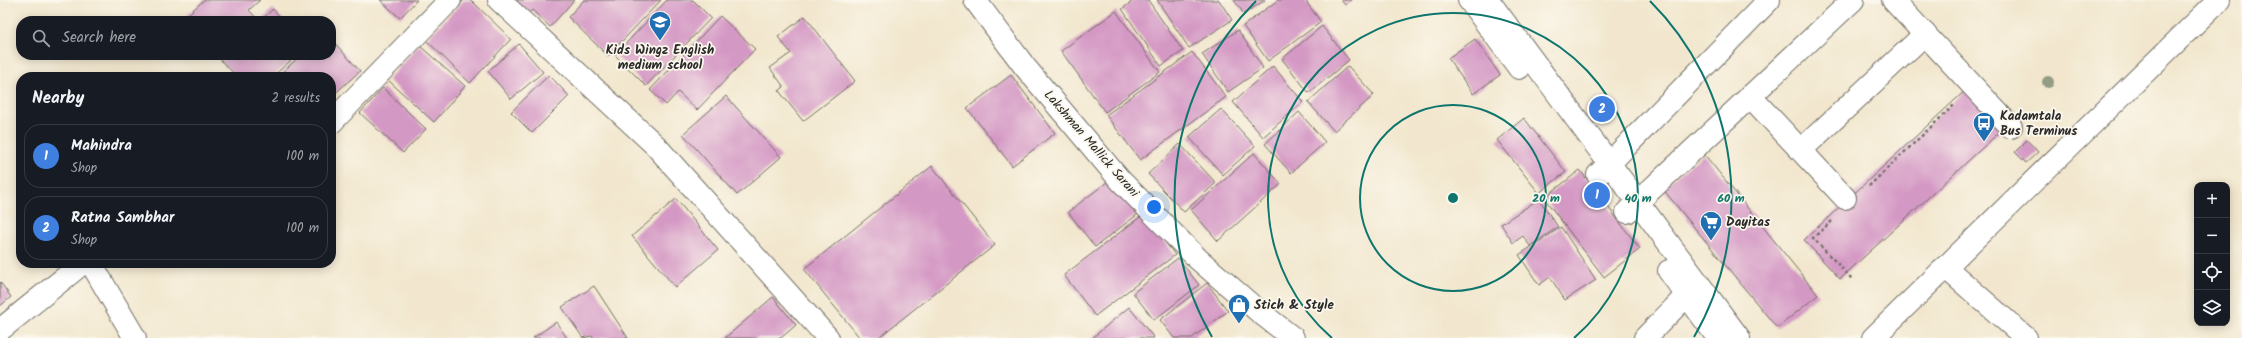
<!DOCTYPE html>
<html lang="en">
<head>
<meta charset="utf-8">
<style>
	:root { --surface:#171b24; --page:#20242c; --text:#f1f3f6; --muted:#9ea1a6; --line:#363941; --accent:#1f6fb2 }
	body { margin:0; font-family:Kalam,sans-serif; background:var(--page); color:var(--text) }
	.controls { position:absolute; right:12px; bottom:12px; display:grid; overflow:hidden; border-radius:8px; box-shadow:0 2px 10px #0003 }
	.controls button { width:36px; height:36px; display:grid; place-items:center; padding:0; border:0; border-bottom:1px solid var(--line); background:var(--surface); color:var(--text); font:20px sans-serif }
	.you { position:absolute; left:1154px; top:207px; width:14px; height:14px; margin:-10px; border:3px solid #fff; border-radius:50%; background:#1a73e8; box-shadow:0 0 0 6px #1a73e833 }
	.badge { display:grid; place-items:center; width:26px; height:26px; border-radius:50%; background:var(--accent); color:#fff; font-size:13px; font-weight:700 }
	.pin { position:absolute; translate:-50% -50%; border:2px solid #fff; box-shadow:0 1px 4px #0006 }
	.list { margin:0; padding:0; list-style:none }
	h2 { display:flex; justify-content:space-between; align-items:center; height:52px; margin:0; padding:0 16px; font-size:17px }
	h2 small { font-size:13px; font-weight:400; color:var(--muted) }
	.list li { display:grid; grid-template-columns:26px 1fr auto; gap:12px; align-items:center; box-sizing:border-box; height:64px; margin:0 8px 8px; padding:0 8px; border:1px solid var(--line); border-radius:16px }
	.list b { display:block; font-size:15px; white-space:nowrap }
	.list p { margin:0; font-size:13px; white-space:nowrap; color:var(--muted) }
	.list em { font-size:13px; font-style:normal; color:var(--muted) }
	.icon { flex:none; width:22px; height:22px; fill:none; stroke:currentColor; stroke-width:2; stroke-linecap:round; stroke-linejoin:round }
	.map { position:relative; flex:none; width:2242px; height:338px; overflow:hidden }
	.search { position:absolute; background:var(--surface); box-shadow:0 2px 10px #0003; left:16px; top:16px; width:320px; height:44px; display:flex; align-items:center; gap:10px; box-sizing:border-box; padding:0 14px; border-radius:16px; color:var(--muted); font-size:15px }
	.panel { position:absolute; background:var(--surface); box-shadow:0 2px 10px #0003; left:16px; top:72px; width:320px; height:196px; border-radius:16px }
	.map>svg:first-child { display:block }
	.building { fill:#d498c4 }
	.lines { fill:none; stroke-linecap:round; stroke-linejoin:round }
	.minor-casing { stroke:#716d64; stroke-width:24 }
	.path { stroke:#716d64; stroke-width:2.5; stroke-dasharray:3 3; stroke-linecap:butt }
	.minor { stroke:#fff; stroke-width:22 }
	.tree { fill:#949c85 }
	.ring { fill:none; stroke:#0f766e; stroke-width:2 }
	.labels { text-anchor:middle; dominant-baseline:central; stroke-width:3.5; stroke-linejoin:round; paint-order:stroke }
	.poi-label { font-size:13px; font-weight:bold; fill:#2b2b2b; stroke:#fbf7ec; text-anchor:start }
	.street-label { font-size:13px; fill:#2b2b2b; stroke:#fbf7ec }
	.centre { fill:#0f766e; stroke:#fbf7ec; stroke-width:2 }
	.ring-label { font-size:12px; text-anchor:middle; font-weight:bold; fill:#0f766e; stroke:#fbf7ec; stroke-width:3.5; stroke-linejoin:round; paint-order:stroke }
</style>
</head>
<body>
<div class="map">
<svg width="2242" height="338" viewBox="0 0 2242 338">
	<rect width="100%" height="100%" fill="#fbf7ec"/>
	<filter id="ink" filterUnits="userSpaceOnUse"><feTurbulence type="fractalNoise" baseFrequency=".025" numOctaves="2"/><feDisplacementMap in="SourceGraphic" scale="8" xChannelSelector="R" yChannelSelector="G"/><feConvolveMatrix kernelMatrix="1 2 1 2 8 2 1 2 1" color-interpolation-filters="sRGB"/></filter>
	<filter id="wash" filterUnits="userSpaceOnUse"><feTurbulence type="fractalNoise" baseFrequency=".012" numOctaves="4" result="noise"/><feDisplacementMap in="SourceGraphic" scale="16" xChannelSelector="R" yChannelSelector="G"/><feGaussianBlur stdDeviation="0.9" result="paint"/><feColorMatrix in="noise" values="0 0 0 0 0 0 0 0 0 0 0 0 0 0 0 0 0 1.4 0 .05"/><feComposite in="paint" operator="in"/></filter>
	<g filter="url(#wash)">
		<rect width="100%" height="100%" fill="#f2e7ce"/>
		<g id="blocks">
			<!-- building -->
			<g class="building">
				<polygon points="204,0 260,0 249,10 258,20 186,21 184,18"/>
				<polygon points="380,0 417,0 400,18"/>
				<polygon points="464,0 471,0 511,39 470,83 426,40"/>
				<polygon points="513,0 574,0 550,27 532,10 528,14"/>
				<polygon points="584,0 661,0 608,56 568,17"/>
				<polygon points="667,0 693,0 711,18 646,86 615,55"/>
				<polygon points="1134,0 1148,0 1183,51 1161,66 1122,9"/>
				<polygon points="1157,0 1219,0 1232,20 1189,48"/>
				<polygon points="1234,0 1265,0 1244,14"/>
				<polygon points="1278,0 1305,0 1321,22 1268,61 1243,26"/>
				<polygon points="1341,0 1352,0 1345,5"/>
				<polygon points="273,9 284,21 260,21"/>
				<polygon points="1116,11 1160,72 1105,112 1061,51"/>
				<polygon points="720,16 755,49 697,110 678,92 666,105 650,90"/>
				<polygon points="805,16 855,81 803,121 779,91 784,87 770,68 791,53 778,37"/>
				<polygon points="1322,26 1349,60 1309,93 1282,59"/>
				<polygon points="1238,30 1263,68 1228,92 1202,54"/>
				<polygon points="331,39 360,71 331,97 331,77 277,77 301,55 331,55"/>
				<polygon points="1475,39 1500,75 1473,94 1448,58"/>
				<polygon points="519,44 543,72 511,99 488,71"/>
				<polygon points="419,45 465,86 434,122 388,80"/>
				<polygon points="1192,52 1226,97 1140,160 1106,115"/>
				<polygon points="222,55 297,55 272,77 237,77 219,58"/>
				<polygon points="1273,66 1303,102 1263,137 1233,102"/>
				<polygon points="1348,66 1374,95 1334,131 1308,102"/>
				<polygon points="549,75 569,96 532,133 511,112"/>
				<polygon points="1011,75 1055,133 1012,166 967,108"/>
				<polygon points="1969,87 2005,127 1840,279 1804,240"/>
				<polygon points="383,88 426,129 403,153 360,113"/>
				<polygon points="726,96 781,157 737,195 683,134"/>
				<polygon points="1221,109 1255,146 1223,175 1189,137"/>
				<polygon points="1299,112 1325,142 1291,173 1265,144"/>
				<polygon points="1524,118 1566,172 1539,193 1497,140"/>
				<polygon points="2027,140 2038,152 2026,163 2015,152"/>
				<polygon points="1180,144 1216,183 1184,212 1148,174"/>
				<polygon points="1254,153 1281,184 1218,241 1191,210"/>
				<polygon points="1704,154 1818,295 1777,328 1662,188"/>
				<polygon points="932,166 995,245 878,338 860,338 804,269"/>
				<polygon points="1580,170 1640,249 1604,277 1544,198"/>
				<polygon points="1111,179 1138,214 1095,247 1068,212"/>
				<polygon points="676,199 718,250 675,287 632,236"/>
				<polygon points="1539,199 1558,227 1530,246 1523,236 1513,243 1501,224"/>
				<polygon points="1144,214 1175,255 1095,316 1064,275"/>
				<polygon points="1561,227 1596,280 1565,300 1550,277 1539,285 1519,255"/>
				<polygon points="1178,258 1199,285 1154,320 1133,293"/>
				<polygon points="0,282 11,297 0,306"/>
				<polygon points="1207,283 1228,311 1192,338 1174,338 1160,320"/>
				<polygon points="594,286 628,338 593,338 592,336 583,338 562,307"/>
				<polygon points="773,297 796,325 781,338 725,338"/>
				<polygon points="1129,307 1154,338 1092,338"/>
				<polygon points="556,322 567,338 533,338"/>
			</g>
		</g>
	</g>
	<g filter="url(#ink)">
		<use href="#blocks" fill-opacity="0" stroke="#716d64" stroke-width="1"/>
		<g class="lines">
			<!-- minor casing -->
			<g class="minor-casing">
				<g id="minor">
					<polyline points="499,0 655,145 828,338"/>
					<polyline points="975,0 1025,67 1120,180 1198,259 1257,310 1293,338"/>
					<polyline points="1469,0 1519,68"/>
					<polyline points="1488,0 1739,338"/>
					<polyline points="1893,0 2011,127"/>
					<polyline points="1750,96 1845,198"/>
					<polyline points="331,123 450,0"/>
					<polyline points="1801,150 1925,34"/>
					<polyline points="1598,175 1769,0"/>
					<polyline points="1627,212 1853,0"/>
					<polyline points="91,263 135,338"/>
					<polyline points="1945,267 2026,338"/>
					<polyline points="1669,271 1718,338"/>
					<polyline points="0,330 83,263"/>
					<polyline points="1645,338 1687,295"/>
					<polyline points="1873,338 2219,0"/>
				</g>
			</g>
			<!-- path -->
			<g class="path">
				<polyline points="1869,186 1954,105"/>
				<polyline points="1832,221 1813,238 1853,280"/>
			</g>
			<!-- minor -->
			<use href="#minor" class="minor"/>
		</g>
		<!-- trees -->
		<circle class="tree" cx="2048" cy="82" r="6"/>
	</g>
	<!-- distance rings -->
	<g class="ring">
		<circle cx="1453" cy="198" r="93"/>
		<path d="M1332 338A185 185 0 1 1 1574 338"/>
		<path d="M1212 337A278 278 0 0 1 1256 1M1650 1A278 278 0 0 1 1694 337"/>
	</g>
	<!-- icons -->
	<defs>
		<g id="school-pin" transform="scale(1.15)"><path d="M0 17L-7.5 6A9.5 9.5 0 1 1 7.5 6Z" fill="#1f6fb2" stroke="#fbf7ec"/><path d="M0-5L7-2L0 1L-7-2ZM-4 1L0 2.5L4 1V4Q0 6-4 4Z" fill="#fff"/></g>
		<g id="bus-pin" transform="scale(1.15)"><path d="M0 17L-7.5 6A9.5 9.5 0 1 1 7.5 6Z" fill="#1f6fb2" stroke="#fbf7ec"/><path d="M-5-6H5V4H4V6H2V4H-2V6H-4V4H-5ZM-3.5-4V0h7V-4ZM-3.5 1.2v1.5H-2V1.2ZM2 1.2v1.5H3.5V1.2Z" fill="#fff"/></g>
		<g id="supermarket-pin" transform="scale(1.15)"><path d="M0 17L-7.5 6A9.5 9.5 0 1 1 7.5 6Z" fill="#1f6fb2" stroke="#fbf7ec"/><path d="M-6-5.5h2.5l.6 2H6L4.5 2H-2.5L-4.4-4H-6ZM-1.5 3.2a1.3 1.3 0 1 0 .1 0ZM3 3.2a1.3 1.3 0 1 0 .1 0Z" fill="#fff"/></g>
		<g id="shop-pin" transform="scale(1.15)"><path d="M0 17L-7.5 6A9.5 9.5 0 1 1 7.5 6Z" fill="#1f6fb2" stroke="#fbf7ec"/><path d="M-5-2.5h2.3a2.7 3.5 0 0 1 5.4 0H5L5.5 6h-11ZM-1.5-2.5h3a1.5 2.3 0 0 0-3 0Z" fill="#fff"/></g>
	</defs>
	<g fill-rule="evenodd">
		<use href="#school-pin" x="660" y="22"/>
		<use href="#bus-pin" x="1984" y="123"/>
		<use href="#supermarket-pin" x="1711" y="222"/>
		<use href="#shop-pin" x="1239" y="305"/>
	</g>
	<g class="labels">
		<!-- poi labels -->
		<g class="poi-label">
			<text x="660" y="50" text-anchor="middle">Kids Wingz English<tspan x="660" dy="15">medium school</tspan></text>
			<text x="2000" y="116">Kadamtala<tspan x="2000" dy="15">Bus Terminus</tspan></text>
			<text x="1726" y="222">Dayitas</text>
			<text x="1254" y="305">Stich &amp; Style</text>
		</g>
		<!-- street labels -->
		<g class="street-label">
			<text transform="translate(1091 144) rotate(49)">Lakshman Mallick Sarani</text>
		</g>
	</g>
	<circle cx="1453" cy="198" r="6" class="centre"/>
	<g class="ring-label">
		<text x="1546" y="202">20 m</text>
		<text x="1638" y="202">40 m</text>
		<text x="1731" y="202">60 m</text>
	</g>
</svg>
<div class="controls">
<button>+</button>
<button>−</button>
<button><svg class="icon" aria-label="locate" viewBox="0 0 24 24"><circle cx="12" cy="12" r="6"/><path d="M12 2v4M12 18v4M2 12h4M18 12h4"/></svg></button>
<button><svg class="icon" aria-label="layers" viewBox="0 0 24 24"><path d="M12 4l9 5-9 5-9-5zM3 14l9 5 9-5"/></svg></button>
</div>
<div class="you"></div>
<div class="pin badge" style="left:1597px;top:195px;background:#3f7fe0">1</div>
<div class="pin badge" style="left:1602px;top:109px;background:#3f7fe0">2</div>
<div class="search"><svg class="icon" aria-label="search" viewBox="0 0 24 24"><circle cx="10" cy="10" r="6"/><path d="M15 15l6 6"/></svg>Search here</div>
<section class="panel">
<h2>Nearby<small>2 results</small></h2>
<ul class="list">
<li><span class="badge" style="background:#3f7fe0">1</span><div><b>Mahindra</b><p>Shop</p></div><em>100 m</em></li>
<li><span class="badge" style="background:#3f7fe0">2</span><div><b>Ratna Sambhar</b><p>Shop</p></div><em>100 m</em></li>
</ul>
</section>
</div>
</body>
</html>
